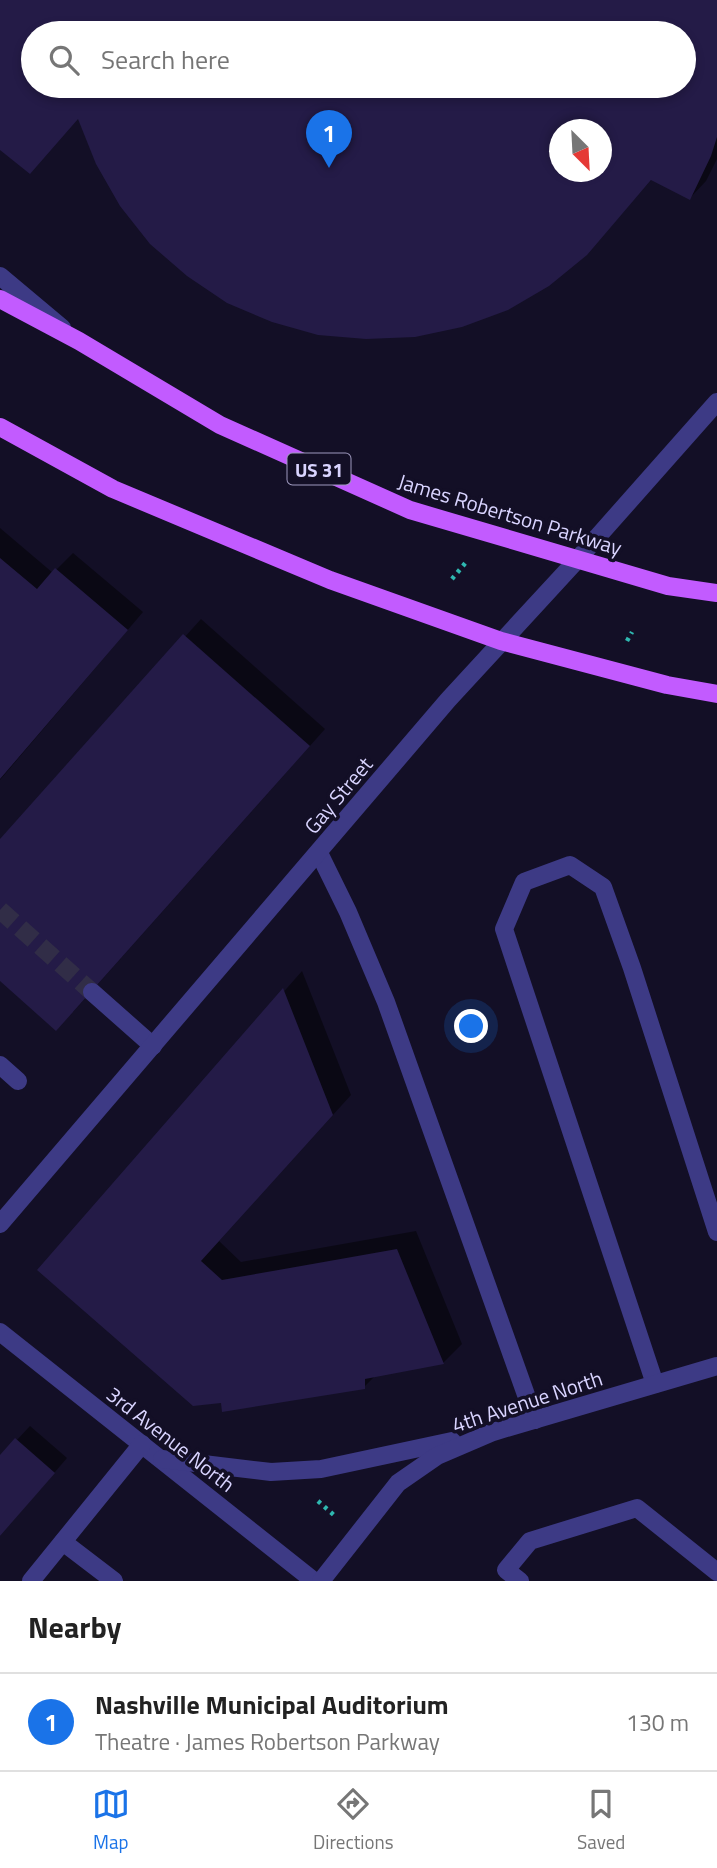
<!DOCTYPE html>
<html lang="en">
<head>
<meta charset="utf-8">
<style>
	:root { --surface:#fff; --page:#f2f2f2; --text:#222; --muted:#767676; --line:#e0e0e0; --accent:#1a73e8 }
	body { margin:0; font-family:"Titillium Web",sans-serif; background:var(--page); color:var(--text) }
	.compass { position:absolute; left:549px; top:119px; width:63px; height:63px; border-radius:50%; background:var(--surface); box-shadow:0 4px 10px #0003; rotate:156deg }
	.you { position:absolute; left:472px; top:1027px; width:24px; height:24px; margin:-18px; border:5px solid #fff; border-radius:50%; background:#1a73e8; box-shadow:0 0 0 10px #1a73e833 }
	.badge { display:grid; place-items:center; width:46px; height:46px; border-radius:50%; background:var(--accent); color:#fff; font-size:23px; font-weight:700 }
	.pin { position:absolute; translate:-50% -58px; filter:drop-shadow(0 2px 4px #0008) }
	.pin::after { content:''; position:absolute; top:37px; width:24px; height:21px; background:inherit; clip-path:polygon(0 0,100% 0,50% 100%) }
	.list { margin:0; padding:0; list-style:none }
	h2 { display:flex; justify-content:space-between; align-items:center; height:91px; margin:0; padding:0 28px; font-size:30px }
	h2 small { font-size:23px; font-weight:400; color:var(--muted) }
	.list li { display:grid; grid-template-columns:46px 1fr auto; gap:21px; align-items:center; box-sizing:border-box; height:98px; padding:0 28px; border-top:2px solid var(--line) }
	.list b { display:block; font-size:26px; white-space:nowrap }
	.list p { margin:0; font-size:23px; white-space:nowrap; color:var(--muted) }
	.list em { font-size:23px; font-style:normal; color:var(--muted) }
	.icon { flex:none; width:38px; height:38px; fill:none; stroke:currentColor; stroke-width:2; stroke-linecap:round; stroke-linejoin:round }
	.map { position:relative; flex:none; width:717px; height:1581px; overflow:hidden }
	.search { position:absolute; background:var(--surface); box-shadow:0 4px 10px #0003; left:21px; right:21px; top:21px; height:77px; display:flex; align-items:center; gap:18px; box-sizing:border-box; padding:0 24px; border-radius:38px; color:var(--muted); font-size:26px }
	.sheet { height:189px; background:var(--surface) }
	nav { display:flex; justify-content:space-around; align-items:center; box-sizing:border-box; height:98px; border-top:2px solid var(--line); background:var(--surface); font-size:19px; color:var(--muted) }
	nav a { display:grid; justify-items:center; gap:4px }
	nav .on { color:var(--accent) }
	.map>svg:first-child { display:block }
	.shadow { fill:#0007; fill-rule:evenodd }
	.building { fill:#241b47; fill-rule:evenodd }
	.lines { fill:none; stroke-linecap:round; stroke-linejoin:round }
	.minor-tunnel { stroke:#312d47; stroke-width:18; stroke-dasharray:18 9; stroke-linecap:butt }
	.path { stroke:#2fb8b0; stroke-width:4.5; stroke-dasharray:3.5 5; stroke-linecap:butt }
	.minor { stroke:#3d3a85; stroke-width:18 }
	.major { stroke:#c25bff; stroke-width:18 }
	.labels { text-anchor:middle; dominant-baseline:central; stroke-width:7; stroke-linejoin:round; paint-order:stroke }
	.shield { fill:#130f26; stroke:#9e99be; stroke-width:2 }
	.shield-label { font-size:19px; font-weight:bold; fill:#d9d4ff }
	.street-label { font-size:21px; fill:#d9d4ff; stroke:#130f26 }
</style>
</head>
<body>
<div class="map">
<svg width="717" height="1581" viewBox="0 0 717 1581">
	<rect width="100%" height="100%" fill="#130f26"/>
	<!-- shadow -->
	<g class="shadow">
		<path d="M0,0H717V159L706,181L690,198L652,179L586,254L79,117L0,148ZM33,33H684V86H33ZM560,130H602V172H560Z"/>
		<polygon points="0,528 53,573 73,553 143,612 0,780"/>
		<polygon points="201,619 325,729 73,1012 0,978 0,842"/>
		<polygon points="302,971 351,1095 219,1241 241,1262 416,1231 462,1344 443,1363 376,1375 364,1387 223,1401 39,1270"/>
		<polygon points="30,1426 67,1458 0,1536 0,1458"/>
	</g>
	<!-- building -->
	<g class="building">
		<path d="M0,0H717V137L711,156L690,200L651,180L587,255L549,286L508,310L462,327L415,337L366,339L318,335L272,322L227,303L187,276L150,244L120,206L96,164L78,119L30,174L0,150ZM33,33H684V86H33ZM560,130H602V172H560Z"/>
		<polygon points="0,558 37,589 55,568 128,630 0,779"/>
		<polygon points="183,634 310,746 56,1031 0,981 0,839"/>
		<polygon points="283,988 333,1115 201,1261 222,1280 397,1249 444,1364 365,1379 365,1389 222,1412 221,1403 193,1406 37,1270"/>
		<polygon points="15,1438 55,1473 0,1536 0,1455"/>
	</g>
	<g class="lines">
		<!-- minor-tunnel -->
		<polyline class="minor-tunnel" points="0,910 92,992"/>
		<!-- path -->
		<g class="path">
			<polyline points="452,579 467,561"/>
			<polyline points="627,641 632,632"/>
			<polyline points="318,1501 335,1516"/>
		</g>
		<!-- minor -->
		<g class="minor">
			<polyline points="0,276 62,328"/>
			<polyline points="319,853 348,912 386,1002 535,1420"/>
			<polyline points="92,992 153,1046"/>
			<polyline points="0,1065 18,1081"/>
			<polyline points="0,1224 448,700 577,560 717,402"/>
			<polyline points="0,1332 314,1581"/>
			<polyline points="655,1384 504,929 524,882 570,865 603,887 632,968 717,1232"/>
			<polyline points="162,1459 271,1472 321,1469 452,1441"/>
			<polyline points="63,1542 114,1581"/>
			<polyline points="31,1581 142,1444"/>
			<polyline points="321,1581 398,1483 437,1456 493,1432 717,1366"/>
			<polyline points="520,1581 506,1570 530,1541 637,1508 717,1572"/>
		</g>
		<!-- major -->
		<g class="major">
			<polyline points="0,299 79,341 220,425 410,510 668,586 717,593"/>
			<polyline points="0,427 113,489 330,580 501,641 667,685 717,694"/>
		</g>
	</g>
	<g class="labels">
		<!-- shield labels -->
		<rect class="shield" x="287.5" y="453.5" width="63" height="31" rx="5"/>
		<g class="shield-label">
			<text x="319" y="469">US 31</text>
		</g>
		<!-- street labels -->
		<g class="street-label">
			<text transform="translate(510 514) rotate(17)">James Robertson Parkway</text>
			<text transform="translate(338 795) rotate(-50)">Gay Street</text>
			<text transform="translate(527 1401) rotate(-18)">4th Avenue North</text>
			<text transform="translate(171 1439) rotate(38)">3rd Avenue North</text>
		</g>
	</g>
</svg>
<svg class="compass" viewBox="-18 -18 36 36"><path d="M0-13l5 13h-10z" fill="#e53935"/><path d="M0 13l5-13h-10z" fill="#767676"/></svg>
<div class="you"></div>
<div class="pin badge" style="left:329px;top:168px">1</div>
<div class="search"><svg class="icon" aria-label="search" viewBox="0 0 24 24"><circle cx="10" cy="10" r="6"/><path d="M15 15l6 6"/></svg>Search here</div>
</div>
<section class="sheet">
<h2>Nearby<small></small></h2>
<ul class="list">
<li><span class="badge">1</span><div><b>Nashville Municipal Auditorium</b><p>Theatre · James Robertson Parkway</p></div><em>130 m</em></li>
</ul>
</section>
<nav>
<a class="on"><svg class="icon" aria-label="map" viewBox="0 0 24 24"><path d="M3 6l6-2 6 2 6-2v14l-6 2-6-2-6 2zM9 4v14M15 6v14"/></svg>Map</a>
<a><svg class="icon" aria-label="directions" viewBox="0 0 24 24"><path d="M12 3l9 9-9 9-9-9zM9 14v-3h6M13 9l2 2-2 2"/></svg>Directions</a>
<a><svg class="icon" aria-label="saved" viewBox="0 0 24 24"><path d="M7 4h10v16l-5-4-5 4z"/></svg>Saved</a>
</nav>
</body>
</html>
